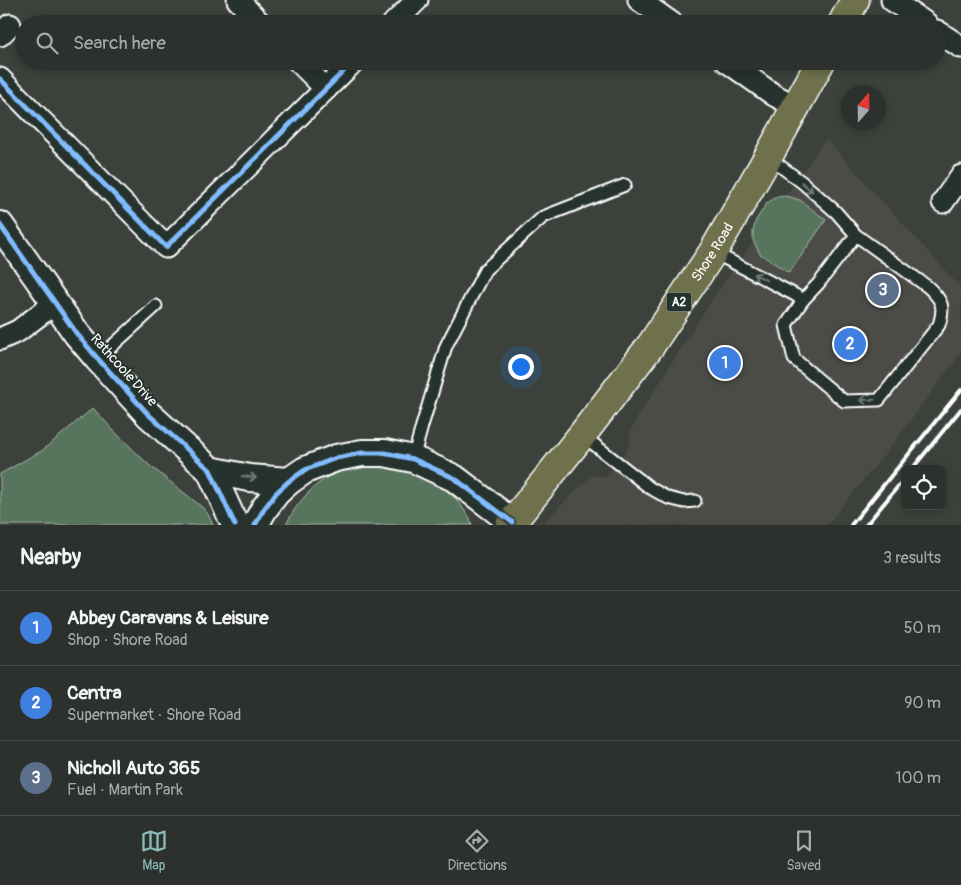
<!DOCTYPE html>
<html lang="en">
<head>
<meta charset="utf-8">
<style>
	:root { --surface:#2d312d; --page:#393d39; --text:#f1f3f6; --muted:#a7a9aa; --line:#484c49; --accent:#8bbbb9 }
	body { margin:0; font-family:Pangolin,sans-serif; background:var(--page); color:var(--text) }
	.controls { position:absolute; right:15px; bottom:15px; display:grid; overflow:hidden; border-radius:8px; box-shadow:0 2px 8px #0003 }
	.controls button { width:45px; height:45px; display:grid; place-items:center; padding:0; border:0; border-bottom:1px solid var(--line); background:var(--surface); color:var(--text); font:25px sans-serif }
	.compass { position:absolute; left:841px; top:85px; width:45px; height:45px; border-radius:50%; background:var(--surface); box-shadow:0 2px 8px #0003; rotate:20deg }
	.you { position:absolute; left:520px; top:366px; width:18px; height:18px; margin:-12px; border:4px solid #fff; border-radius:50%; background:#1a73e8; box-shadow:0 0 0 8px #1a73e833 }
	.badge { display:grid; place-items:center; width:32px; height:32px; border-radius:50%; background:var(--accent); color:#fff; font-size:16px; font-weight:700 }
	.pin { position:absolute; translate:-50% -50%; border:2px solid #fff; box-shadow:0 1px 5px #0006 }
	.list { margin:0; padding:0; list-style:none }
	h2 { display:flex; justify-content:space-between; align-items:center; height:65px; margin:0; padding:0 20px; font-size:21px }
	h2 small { font-size:16px; font-weight:400; color:var(--muted) }
	.list li { display:grid; grid-template-columns:32px 1fr auto; gap:15px; align-items:center; box-sizing:border-box; height:75px; padding:0 20px; border-top:1px solid var(--line) }
	.list b { display:block; font-size:19px; white-space:nowrap }
	.list p { margin:0; font-size:16px; white-space:nowrap; color:var(--muted) }
	.list em { font-size:16px; font-style:normal; color:var(--muted) }
	.icon { flex:none; width:28px; height:28px; fill:none; stroke:currentColor; stroke-width:2; stroke-linecap:round; stroke-linejoin:round }
	.map { position:relative; flex:none; width:961px; height:525px; overflow:hidden }
	.search { position:absolute; background:var(--surface); box-shadow:0 2px 8px #0003; left:15px; right:15px; top:15px; height:55px; display:flex; align-items:center; gap:12px; box-sizing:border-box; padding:0 18px; border-radius:28px; color:var(--muted); font-size:19px }
	.sheet { height:290px; background:var(--surface) }
	nav { display:flex; justify-content:space-around; align-items:center; box-sizing:border-box; height:70px; border-top:1px solid var(--line); background:var(--surface); font-size:14px; color:var(--muted) }
	nav a { display:grid; justify-items:center; gap:2px }
	nav .on { color:var(--accent) }
	.map>svg:first-child { display:block }
	.built { fill:#4c4b46 }
	.green { fill:#57745c; stroke:#abbaae }
	.lines { fill:none; stroke-linecap:round; stroke-linejoin:round }
	.service-casing { stroke:#fff; stroke-width:15 }
	.minor-casing { stroke:#fff; stroke-width:25 }
	.tertiary-casing { stroke:#fff; stroke-width:30 }
	.primary-casing { stroke:#fff; stroke-width:31 }
	.service { stroke:#26332d; stroke-width:11 }
	.minor { stroke:#26332d; stroke-width:21 }
	.tertiary { stroke:#26332d; stroke-width:26 }
	.primary { stroke:#6e714b; stroke-width:28 }
	.rail { stroke:#fff; stroke-width:4 }
	.cycleway-casing { stroke:#26332d; stroke-width:8 }
	.cycleway { stroke:#80bcff; stroke-width:5 }
	.oneway { stroke:#727a76 }
	.labels { text-anchor:middle; dominant-baseline:central; stroke-width:4; stroke-linejoin:round; paint-order:stroke }
	.shield { fill:#26332d; stroke:#bec2c0; stroke-width:1 }
	.shield-label { font-size:12px; font-weight:bold; fill:#fff }
	.street-label { font-size:14px; fill:#fff; stroke:#26332d }
</style>
</head>
<body>
<div class="map">
<svg width="961" height="525" viewBox="0 0 961 525">
	<rect width="100%" height="100%" fill="#3c413c"/>
	<filter id="ink" filterUnits="userSpaceOnUse"><feTurbulence type="fractalNoise" baseFrequency=".02" numOctaves="2"/><feDisplacementMap in="SourceGraphic" scale="10" xChannelSelector="R" yChannelSelector="G"/><feConvolveMatrix kernelMatrix="1 2 1 2 8 2 1 2 1" color-interpolation-filters="sRGB"/></filter>
	<g filter="url(#ink)">
		<!-- built -->
		<polygon class="built" points="826,139 961,288 961,353 885,454 827,525 541,525 590,477 597,475 606,477 629,447 631,430 634,423 709,304"/>
		<!-- green -->
		<g class="green">
			<polygon points="786,196 800,200 826,220 789,273 760,254 753,240 753,231 756,220 767,203 776,197"/>
			<polygon points="93,408 113,430 149,465 202,507 208,514 213,525 0,525 0,474 43,450"/>
			<path d="M387,467L417,473L439,483L458,501L470,518L472,525H286C296,503 315,482 337,472C352,466 371,468 387,467Z"/>
		</g>
		<g class="lines">
			<!-- service casing -->
			<g class="service-casing">
				<g id="service">
					<path d="M768,157L803,183L836,212L856,235L928,287C942,300 945,306 939,325L879,400L844,401L794,359L786,325L803,300L819,283L856,235"/>
					<polyline points="713,252 795,295 803,300"/>
					<polyline points="98,359 156,306"/>
					<polyline points="582,435 650,488 668,498 684,502 695,501"/>
					<polyline points="413,459 422,426 446,346 485,270 543,217 625,185"/>
				</g>
			</g>
			<!-- minor casing -->
			<g class="minor-casing">
				<g id="minor">
					<polyline points="238,0 261,24"/>
					<polyline points="639,0 673,24"/>
					<polyline points="892,0 927,24"/>
					<polyline points="393,24 417,0"/>
					<polyline points="937,31 961,47"/>
					<polyline points="0,35 10,25"/>
					<polyline points="298,61 326,89"/>
					<polyline points="726,61 774,95 796,107"/>
					<polyline points="0,79 166,247 354,61"/>
					<polyline points="943,202 961,176"/>
					<polyline points="0,339 18,331 55,303"/>
				</g>
			</g>
			<!-- tertiary casing -->
			<g class="tertiary-casing">
				<g id="tertiary">
					<polyline points="0,225 77,334 98,359 148,414 210,470 235,525"/>
					<polyline points="210,470 249,478 289,481"/>
					<polyline points="255,525 264,509 276,493 289,481 305,470 336,458 362,453 385,453 413,459 454,478 512,522"/>
				</g>
			</g>
			<!-- primary casing -->
			<g class="primary-casing">
				<g id="primary">
					<polyline points="842,24 855,0"/>
					<path id="s1" d="M510,525L582,435L651,345L713,252L768,157L821,61"/>
				</g>
			</g>
			<!-- service -->
			<use href="#service" class="service"/>
			<!-- minor -->
			<use href="#minor" class="minor"/>
			<!-- tertiary -->
			<use href="#tertiary" class="tertiary"/>
			<!-- primary -->
			<use href="#primary" class="primary"/>
			<!-- rail -->
			<g class="rail">
				<polyline points="912,469 961,409"/>
				<polyline points="851,525 961,390"/>
				<polyline points="866,525 905,478"/>
			</g>
			<!-- cycleway casing -->
			<g class="cycleway-casing">
				<g id="cycleway">
					<polyline points="0,79 166,247 354,61"/>
					<polyline points="0,225 77,334 98,359 148,414 210,470 235,525"/>
					<polyline points="255,525 264,509 276,493 289,481 305,470 336,458 362,453 385,453 413,459 454,478 512,522"/>
				</g>
			</g>
			<!-- cycleway -->
			<use href="#cycleway" class="cycleway"/>
		</g>
		<!-- one-way arrows -->
		<defs><path id="oneway-shaft" d="M-6 0H5M1.5-3L5.5 0L1.5 3" fill="none" stroke-width="1.6" stroke-linecap="round" stroke-linejoin="round" transform="scale(1.25)"/></defs>
		<g class="oneway">
			<use href="#oneway-shaft" transform="translate(807 187) rotate(40)"/>
			<use href="#oneway-shaft" transform="translate(760 277) rotate(-153)"/>
			<use href="#oneway-shaft" transform="translate(867 400) rotate(179)"/>
			<use href="#oneway-shaft" transform="translate(249 477) rotate(7)"/>
		</g>
	</g>
	<g class="labels">
		<!-- shield labels -->
		<rect class="shield" x="666.5" y="292.5" width="25" height="19" rx="4"/>
		<g class="shield-label">
			<text x="679" y="302">A2</text>
		</g>
		<!-- street labels -->
		<g class="street-label">
			<text stroke="none"><textPath href="#s1" startOffset="340">Shore Road</textPath></text>
			<text transform="translate(124 370) rotate(48)">Rathcoole Drive</text>
		</g>
	</g>
</svg>
<div class="controls">
<button><svg class="icon" aria-label="locate" viewBox="0 0 24 24"><circle cx="12" cy="12" r="6"/><path d="M12 2v4M12 18v4M2 12h4M18 12h4"/></svg></button>
</div>
<svg class="compass" viewBox="-18 -18 36 36"><path d="M0-13l5 13h-10z" fill="#e53935"/><path d="M0 13l5-13h-10z" fill="#a7a9aa"/></svg>
<div class="you"></div>
<div class="pin badge" style="left:725px;top:363px;background:#3f7fe0">1</div>
<div class="pin badge" style="left:850px;top:344px;background:#3f7fe0">2</div>
<div class="pin badge" style="left:883px;top:290px;background:#5c6f8a">3</div>
<div class="search"><svg class="icon" aria-label="search" viewBox="0 0 24 24"><circle cx="10" cy="10" r="6"/><path d="M15 15l6 6"/></svg>Search here</div>
</div>
<section class="sheet">
<h2>Nearby<small>3 results</small></h2>
<ul class="list">
<li><span class="badge" style="background:#3f7fe0">1</span><div><b>Abbey Caravans &amp; Leisure</b><p>Shop · Shore Road</p></div><em>50 m</em></li>
<li><span class="badge" style="background:#3f7fe0">2</span><div><b>Centra</b><p>Supermarket · Shore Road</p></div><em>90 m</em></li>
<li><span class="badge" style="background:#5c6f8a">3</span><div><b>Nicholl Auto 365</b><p>Fuel · Martin Park</p></div><em>100 m</em></li>
</ul>
</section>
<nav>
<a class="on"><svg class="icon" aria-label="map" viewBox="0 0 24 24"><path d="M3 6l6-2 6 2 6-2v14l-6 2-6-2-6 2zM9 4v14M15 6v14"/></svg>Map</a>
<a><svg class="icon" aria-label="directions" viewBox="0 0 24 24"><path d="M12 3l9 9-9 9-9-9zM9 14v-3h6M13 9l2 2-2 2"/></svg>Directions</a>
<a><svg class="icon" aria-label="saved" viewBox="0 0 24 24"><path d="M7 4h10v16l-5-4-5 4z"/></svg>Saved</a>
</nav>
</body>
</html>
